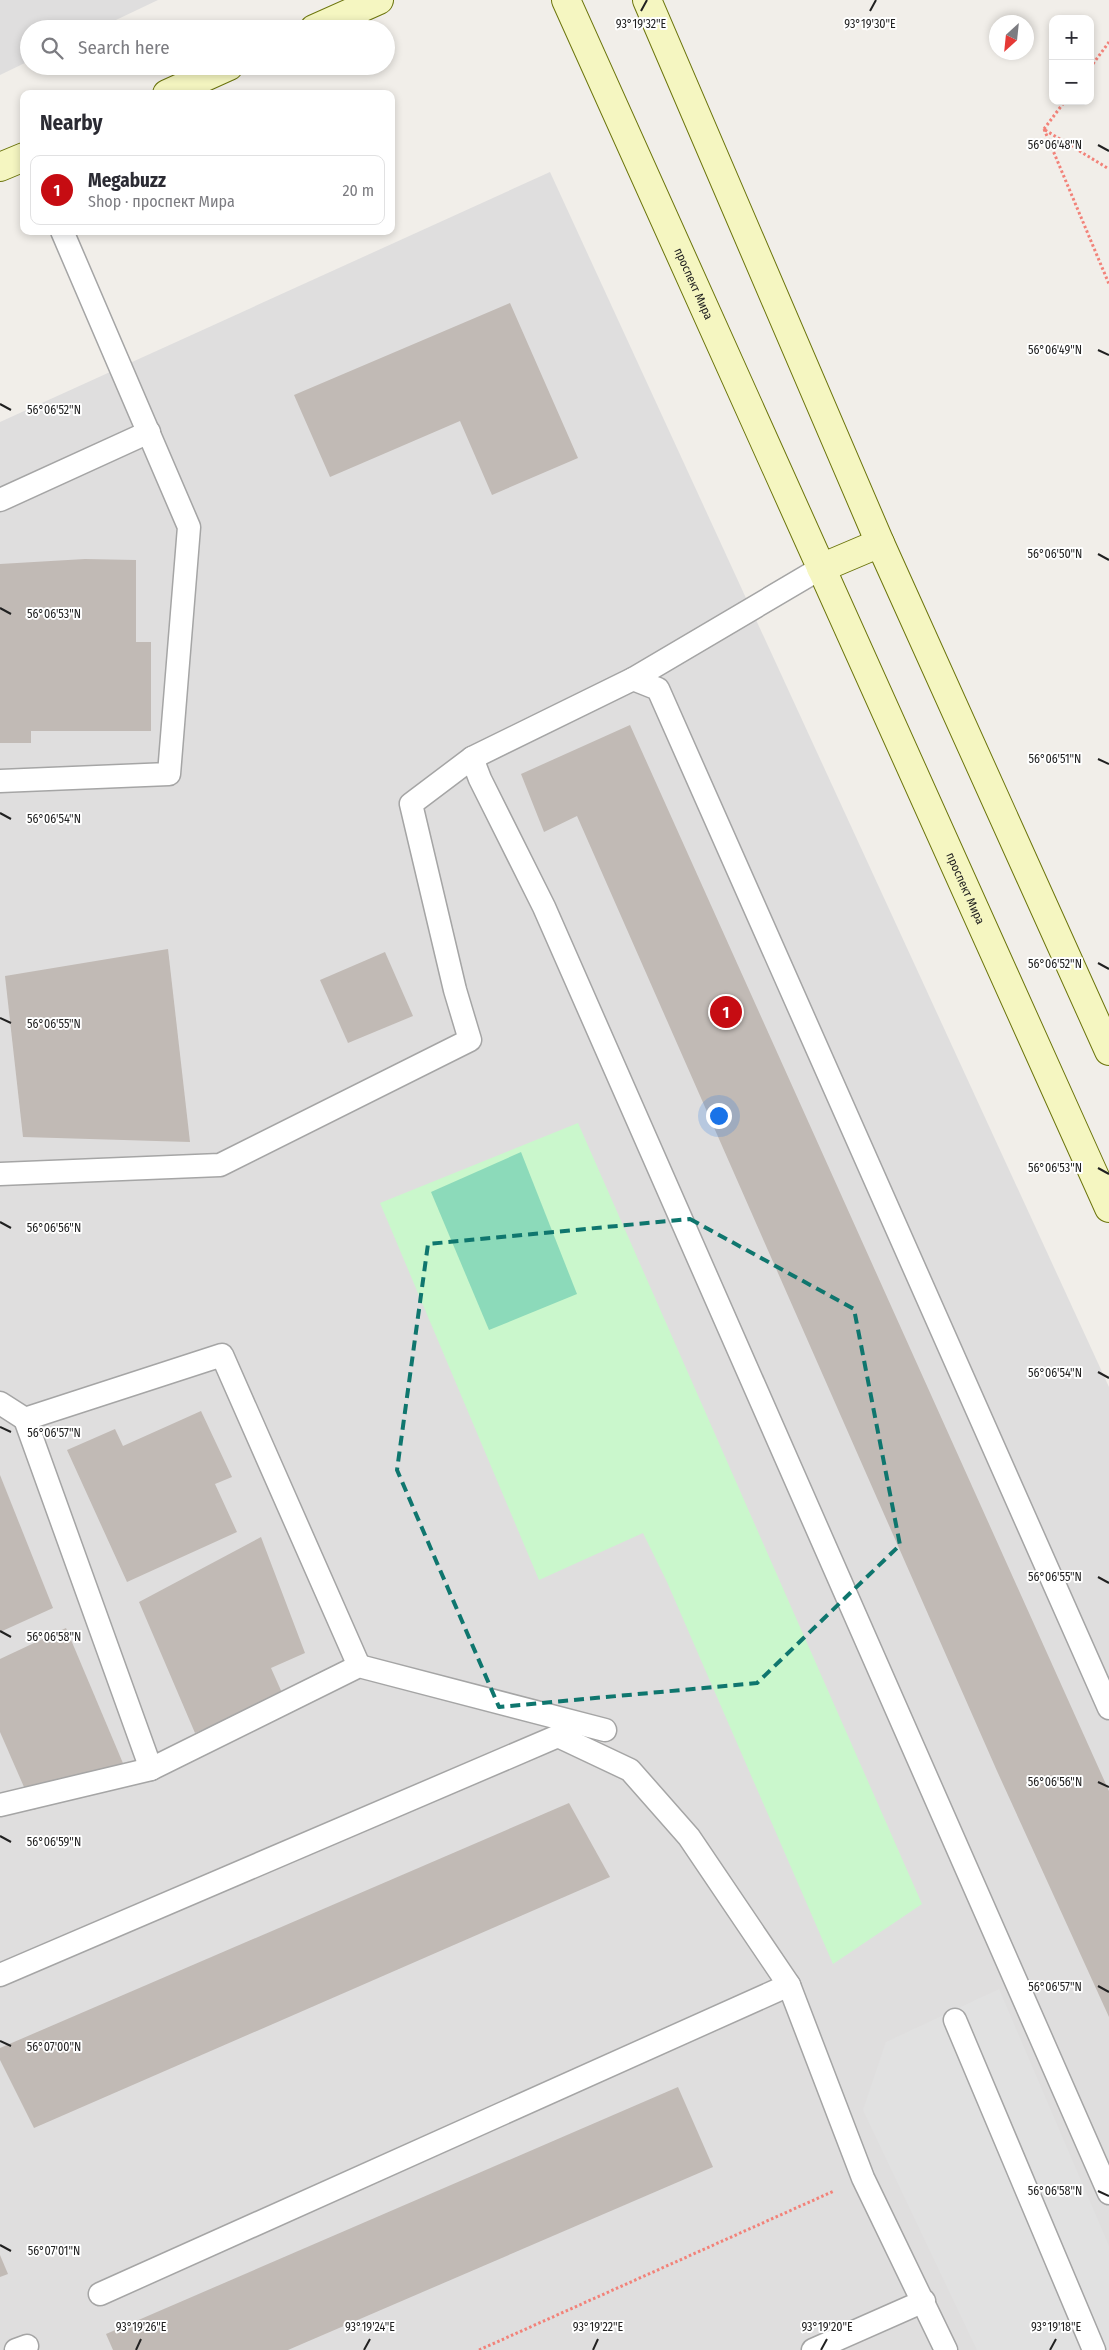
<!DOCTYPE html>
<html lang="en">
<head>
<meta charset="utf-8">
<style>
	:root { --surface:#fff; --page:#f2f2f3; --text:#2b2b33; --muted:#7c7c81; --line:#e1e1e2; --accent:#c60c12 }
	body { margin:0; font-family:"Fira Sans Condensed",sans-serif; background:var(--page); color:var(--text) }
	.controls { position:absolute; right:15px; top:15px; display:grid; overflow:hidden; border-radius:10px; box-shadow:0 2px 8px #0003 }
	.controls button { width:45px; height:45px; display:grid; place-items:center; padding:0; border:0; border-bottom:1px solid var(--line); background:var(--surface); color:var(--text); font:25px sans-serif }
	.compass { position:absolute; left:989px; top:15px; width:45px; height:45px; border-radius:50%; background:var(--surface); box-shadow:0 2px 8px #0003; rotate:207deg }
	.you { position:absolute; left:718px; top:1115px; width:18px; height:18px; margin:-12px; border:4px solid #fff; border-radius:50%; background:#1a73e8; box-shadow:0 0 0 8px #1a73e833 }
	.badge { display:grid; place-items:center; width:32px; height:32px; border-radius:50%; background:var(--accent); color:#fff; font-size:16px; font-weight:700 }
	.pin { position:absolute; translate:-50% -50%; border:2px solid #fff; box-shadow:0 1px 5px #0006 }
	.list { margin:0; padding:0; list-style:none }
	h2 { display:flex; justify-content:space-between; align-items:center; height:65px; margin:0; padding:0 20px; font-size:21px }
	h2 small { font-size:16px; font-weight:400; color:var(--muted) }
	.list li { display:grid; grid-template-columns:32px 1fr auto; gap:15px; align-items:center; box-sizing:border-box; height:70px; margin:0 10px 10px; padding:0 10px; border:1px solid var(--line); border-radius:10px }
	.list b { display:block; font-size:19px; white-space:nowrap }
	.list p { margin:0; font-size:16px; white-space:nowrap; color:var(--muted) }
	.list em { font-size:16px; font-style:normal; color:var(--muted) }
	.icon { flex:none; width:28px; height:28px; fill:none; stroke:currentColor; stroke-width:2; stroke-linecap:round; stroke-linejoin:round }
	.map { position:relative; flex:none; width:1109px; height:2350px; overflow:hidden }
	.search { position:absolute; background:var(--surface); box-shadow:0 2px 8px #0003; left:20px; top:20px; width:375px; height:55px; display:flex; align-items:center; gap:12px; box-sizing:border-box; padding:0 18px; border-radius:28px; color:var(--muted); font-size:19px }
	.panel { position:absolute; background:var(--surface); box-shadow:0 2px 8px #0003; left:20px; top:90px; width:375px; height:145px; border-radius:10px }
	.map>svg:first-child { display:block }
	.residential { fill:#dfdede }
	.park { fill:#caf7cc }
	.pitch { fill:#8cdaba }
	.parking { fill:#e1e1e1 }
	.building { fill:#c1bab5 }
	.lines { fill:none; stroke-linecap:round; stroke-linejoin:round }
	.service-casing { stroke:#a5a5a5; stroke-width:25 }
	.secondary-casing { stroke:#6c750c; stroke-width:30 }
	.path { stroke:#f28279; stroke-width:3; stroke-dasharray:2.5 2.5; stroke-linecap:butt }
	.service { stroke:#fff; stroke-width:22 }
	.secondary { stroke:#f5f6c1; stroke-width:28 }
	.marked { fill:none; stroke:#0f766e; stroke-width:4; stroke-dasharray:10 6; stroke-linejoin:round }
	.ticks { fill:none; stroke:#212121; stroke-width:2 }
	.labels { text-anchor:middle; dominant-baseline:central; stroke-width:4; stroke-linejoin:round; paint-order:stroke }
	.street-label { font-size:12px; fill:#212121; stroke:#fff }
	.ticks-label { font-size:12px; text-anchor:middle; fill:#212121; stroke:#fff; stroke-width:4; stroke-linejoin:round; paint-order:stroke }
</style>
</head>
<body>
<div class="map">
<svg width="1109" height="2350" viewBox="0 0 1109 2350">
	<rect width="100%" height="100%" fill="#f1eee9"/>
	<!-- residential -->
	<g class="residential">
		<polygon points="0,0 158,0 97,29 29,29 29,61 0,75"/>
		<polygon points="550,172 1109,1387 1109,2350 0,2350 0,422"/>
	</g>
	<!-- park -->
	<polygon class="park" points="578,1123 922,1904 833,1964 667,1582 643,1533 539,1580 380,1203"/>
	<!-- pitch -->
	<polygon class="pitch" points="521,1152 577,1294 489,1330 431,1192"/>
	<!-- parking -->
	<polygon class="parking" points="999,1989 1109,2246 1109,2350 977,2350 863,2110 886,2042"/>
	<!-- building -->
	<g class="building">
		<polygon points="510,303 578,458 492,495 460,421 330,477 294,395"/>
		<polygon points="85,559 136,560 136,642 151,642 151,731 31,731 31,743 0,743 0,564"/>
		<polygon points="630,725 1109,1791 1109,2017 997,1771 577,816 544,832 521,774"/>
		<polygon points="168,949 190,1142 23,1137 5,976"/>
		<polygon points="385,952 413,1016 348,1043 320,980"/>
		<polygon points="201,1411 232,1477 215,1484 237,1532 127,1582 67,1450 115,1429 123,1446"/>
		<polygon points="0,1475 53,1608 0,1632"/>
		<polygon points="261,1537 305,1653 271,1668 283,1695 195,1733 139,1602"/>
		<polygon points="66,1628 125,1768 34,1810 0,1732 0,1659"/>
		<polygon points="569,1803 610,1877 34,2128 0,2060 0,2048"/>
		<polygon points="678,2087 713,2167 288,2350 113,2350 106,2334"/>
		<polygon points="0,2255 8,2274 0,2277"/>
	</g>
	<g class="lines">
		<!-- service casing -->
		<g class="service-casing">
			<g id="service">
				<polyline points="0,500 149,432"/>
				<polyline points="633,679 821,568"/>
				<polyline points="0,781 169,774 189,527 62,231"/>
				<polyline points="0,1174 220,1165 470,1040 455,990 411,804 472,758"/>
				<polyline points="0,1403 25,1419 222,1355 359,1666"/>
				<polyline points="25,1419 151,1769"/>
				<polyline points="1109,1708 658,689 633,679 472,758 480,779 544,907 1109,2193"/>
				<polyline points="0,1805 151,1769 359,1666 605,1730"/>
				<polyline points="0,1975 558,1736 630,1770 689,1837 789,1985 863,2178 946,2350"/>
				<polyline points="955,2020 1094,2350"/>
				<polyline points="100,2294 789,1985"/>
				<polyline points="16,2350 27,2346"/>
				<polyline points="813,2350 924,2301"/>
			</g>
		</g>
		<!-- secondary casing -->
		<g class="secondary-casing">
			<g id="secondary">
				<path id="s1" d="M566,0L1109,1208"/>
				<polyline points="647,0 880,543 1109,1051"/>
				<polyline points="314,29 379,0"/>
				<polyline points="167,94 229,66"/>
				<polyline points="0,167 24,157"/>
				<polyline points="821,568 880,543"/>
			</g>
		</g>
		<!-- path -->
		<g class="path">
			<polyline points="1090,68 1109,42"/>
			<polyline points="1044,129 1109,284"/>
			<polyline points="1044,129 1065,101"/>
			<polyline points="1045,130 1109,169"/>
			<polyline points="479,2350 834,2191"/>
		</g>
		<!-- service -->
		<use href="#service" class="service"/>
		<!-- secondary -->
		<use href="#secondary" class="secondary"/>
	</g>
	<!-- marked area -->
	<path class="marked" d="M690,1219L854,1309L900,1545L757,1683L499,1707L397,1470L428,1244Z"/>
	<!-- ticks -->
	<path class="ticks" d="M641,11L647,0M870,11L876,0M1098,145L1109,151M1098,350L1109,355M0,404L11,410M1098,554L1109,560M0,608L11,614M1098,759L1109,764M0,813L11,819M1098,963L1109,969M0,1018L11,1023M1098,1168L1109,1174M0,1222L11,1228M1098,1372L1109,1378M0,1427L11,1432M1098,1577L1109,1583M0,1631L11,1637M1098,1782L1109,1787M0,1836L11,1842M1098,1986L1109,1992M0,2041L11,2046M1098,2191L1109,2196M0,2245L11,2251M136,2350L141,2339M364,2350L370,2339M593,2350L598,2339M821,2350L827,2339M1050,2350L1056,2339"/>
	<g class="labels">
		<!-- street labels -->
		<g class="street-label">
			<text stroke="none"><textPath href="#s1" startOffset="311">проспект Мира</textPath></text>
			<text stroke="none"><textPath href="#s1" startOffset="974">проспект Мира</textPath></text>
		</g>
	</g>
	<g class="ticks-label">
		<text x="641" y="28">93°19'32"E</text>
		<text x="870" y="28">93°19'30"E</text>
		<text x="1055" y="149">56°06'48"N</text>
		<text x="1055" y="354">56°06'49"N</text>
		<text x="54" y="414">56°06'52"N</text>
		<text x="1055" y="558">56°06'50"N</text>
		<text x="54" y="618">56°06'53"N</text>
		<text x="1055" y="763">56°06'51"N</text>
		<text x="54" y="823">56°06'54"N</text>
		<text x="1055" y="968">56°06'52"N</text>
		<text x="54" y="1028">56°06'55"N</text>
		<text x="1055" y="1172">56°06'53"N</text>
		<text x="54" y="1232">56°06'56"N</text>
		<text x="1055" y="1377">56°06'54"N</text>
		<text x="54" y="1437">56°06'57"N</text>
		<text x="1055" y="1581">56°06'55"N</text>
		<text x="54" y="1641">56°06'58"N</text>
		<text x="1055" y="1786">56°06'56"N</text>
		<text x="54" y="1846">56°06'59"N</text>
		<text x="1055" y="1991">56°06'57"N</text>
		<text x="54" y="2051">56°07'00"N</text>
		<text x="1055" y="2195">56°06'58"N</text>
		<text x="54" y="2255">56°07'01"N</text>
		<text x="141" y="2331">93°19'26"E</text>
		<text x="370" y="2331">93°19'24"E</text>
		<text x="598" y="2331">93°19'22"E</text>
		<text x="827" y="2331">93°19'20"E</text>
		<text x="1056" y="2331">93°19'18"E</text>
	</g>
</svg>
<div class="controls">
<button>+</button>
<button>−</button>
</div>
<svg class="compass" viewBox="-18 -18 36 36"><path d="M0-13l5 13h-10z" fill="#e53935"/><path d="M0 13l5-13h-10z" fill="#7c7c81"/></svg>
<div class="you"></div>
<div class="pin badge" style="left:726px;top:1012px">1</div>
<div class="search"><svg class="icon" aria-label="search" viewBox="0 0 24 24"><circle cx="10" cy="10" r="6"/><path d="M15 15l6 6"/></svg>Search here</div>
<section class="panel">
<h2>Nearby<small></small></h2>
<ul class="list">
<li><span class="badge">1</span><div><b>Megabuzz</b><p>Shop · проспект Мира</p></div><em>20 m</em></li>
</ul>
</section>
</div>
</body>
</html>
